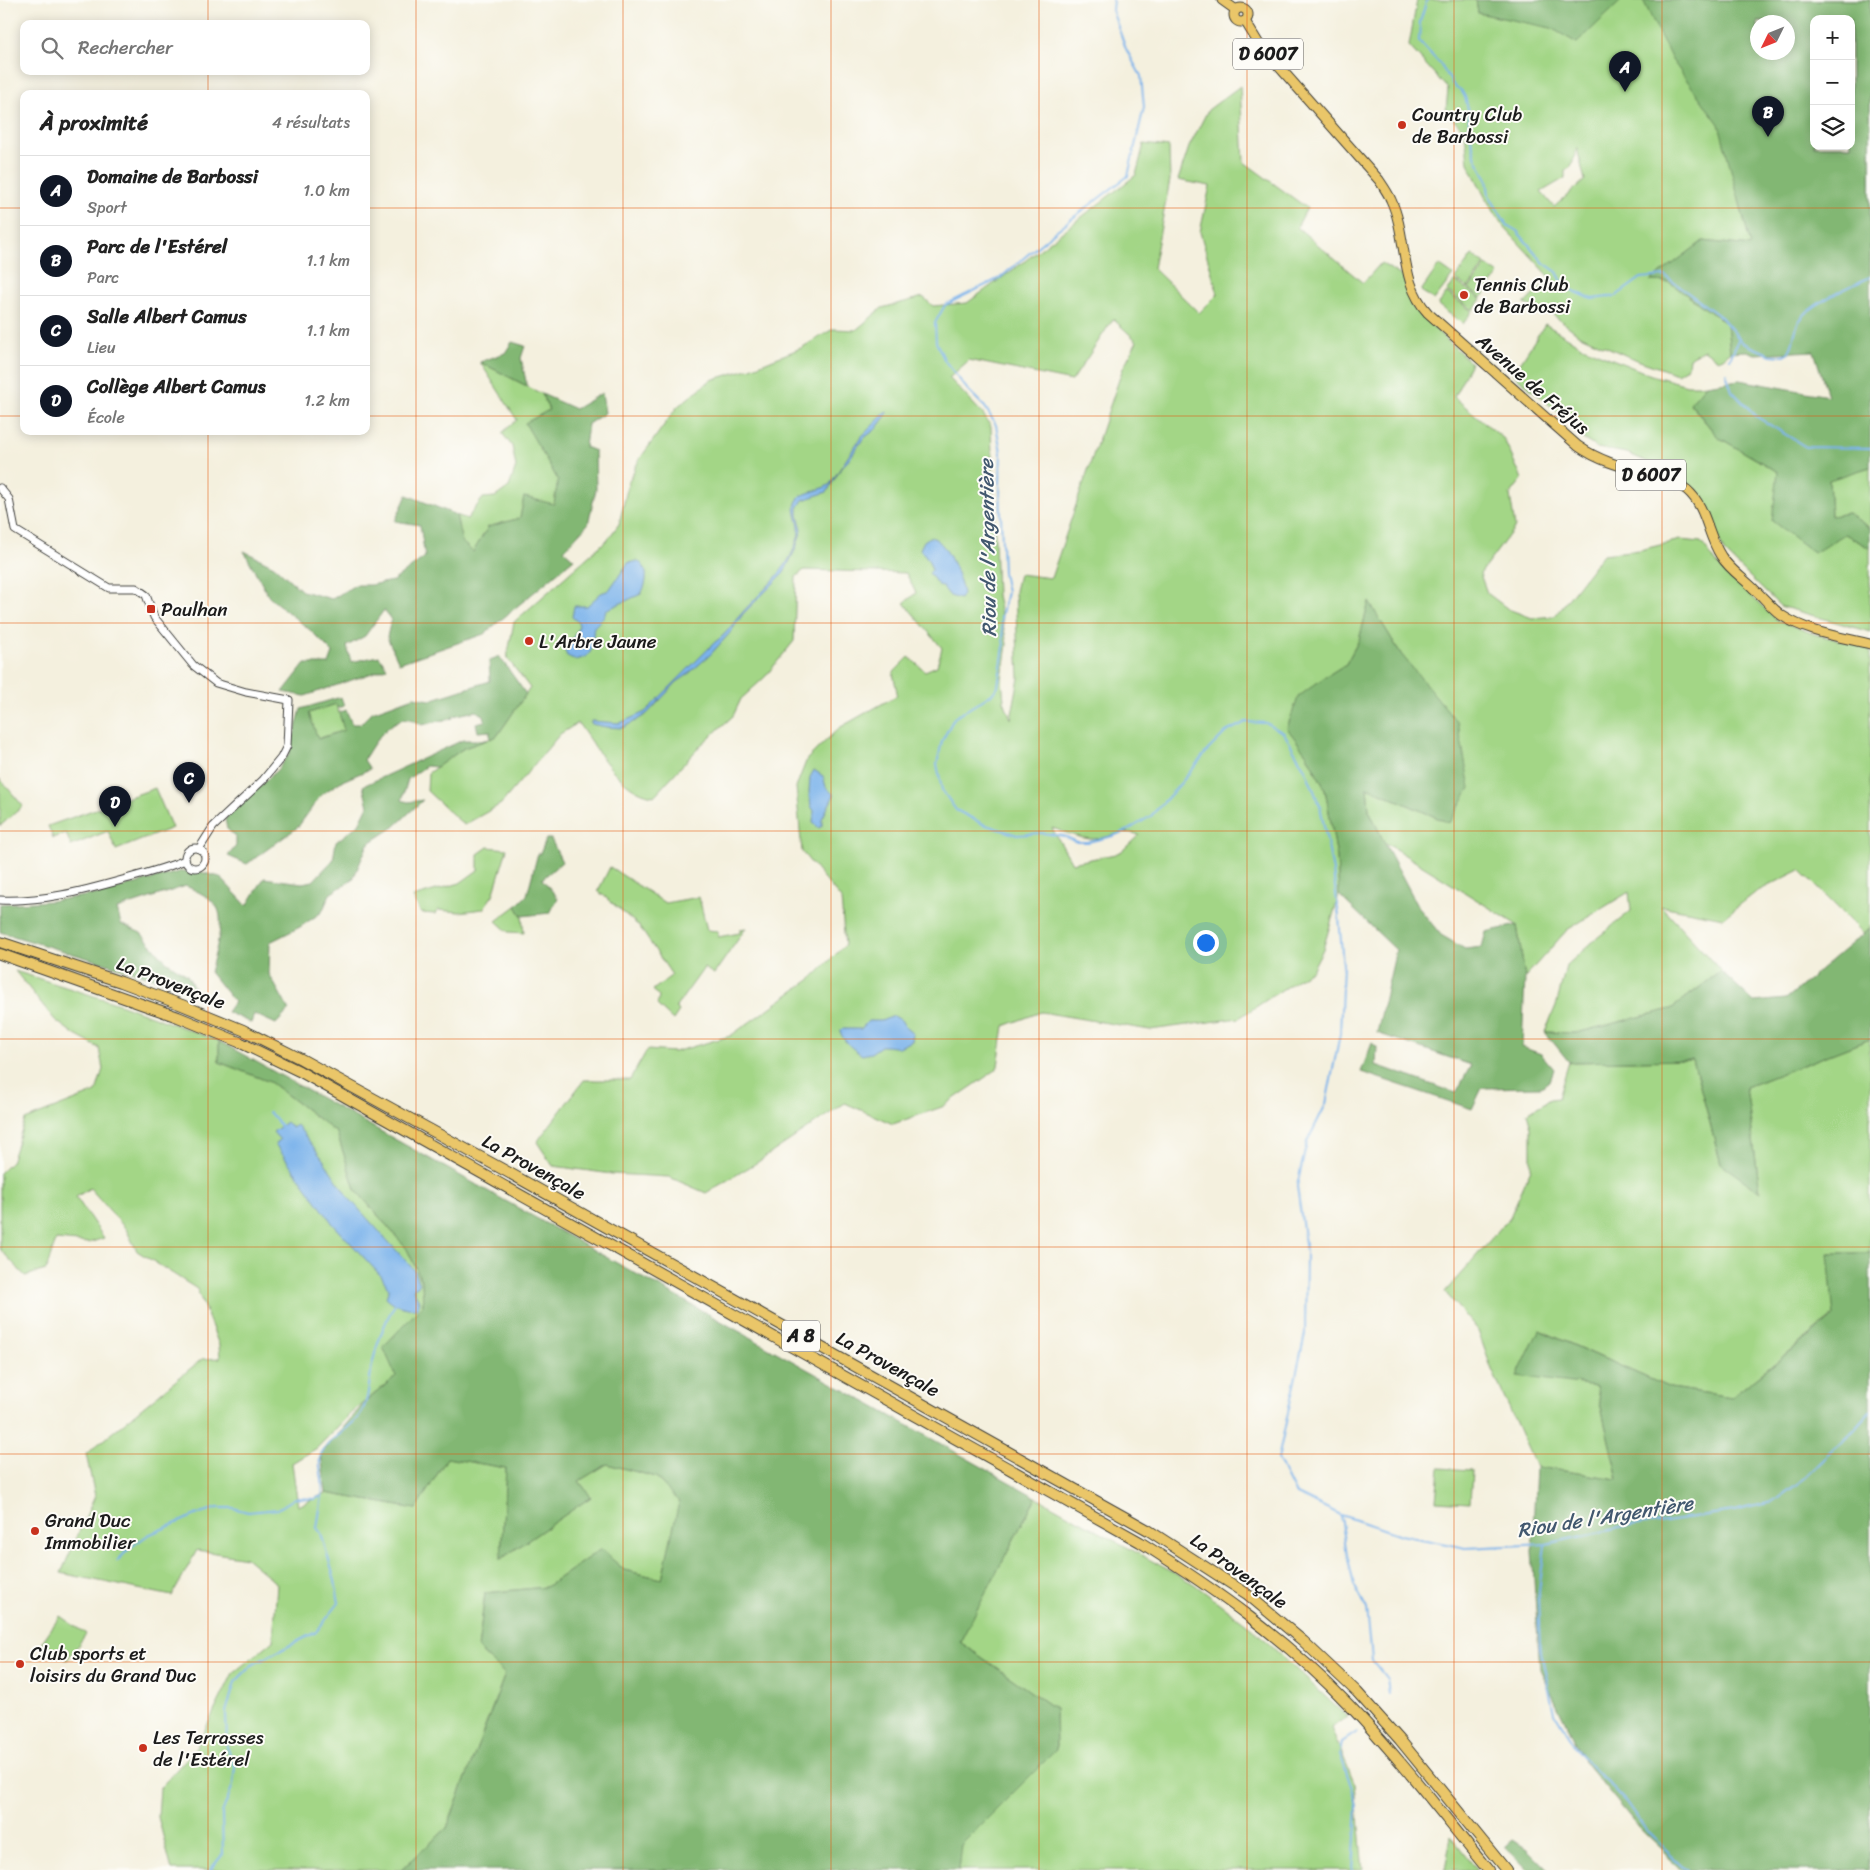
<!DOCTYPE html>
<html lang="fr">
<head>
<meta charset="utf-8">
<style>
	:root { --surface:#fff; --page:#f6f6f6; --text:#222; --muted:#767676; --line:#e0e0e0; --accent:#111827 }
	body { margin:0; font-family:Sriracha,sans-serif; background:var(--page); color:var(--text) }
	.controls { position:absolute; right:15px; top:15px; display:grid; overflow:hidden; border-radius:10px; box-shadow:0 2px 12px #0003 }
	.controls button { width:45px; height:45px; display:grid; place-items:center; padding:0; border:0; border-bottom:1px solid var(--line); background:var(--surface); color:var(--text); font:25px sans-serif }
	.compass { position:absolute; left:1750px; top:15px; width:45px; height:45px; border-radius:50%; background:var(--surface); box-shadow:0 2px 12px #0003; rotate:227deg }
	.you { position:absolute; left:1205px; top:942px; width:18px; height:18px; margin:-12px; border:4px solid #fff; border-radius:50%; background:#1a73e8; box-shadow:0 0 0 8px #1a73e833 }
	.badge { display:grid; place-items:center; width:32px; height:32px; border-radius:50%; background:var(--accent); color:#fff; font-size:16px; font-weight:700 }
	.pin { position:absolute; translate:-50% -41px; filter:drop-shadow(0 1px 2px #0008) }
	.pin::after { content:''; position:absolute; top:26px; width:18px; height:15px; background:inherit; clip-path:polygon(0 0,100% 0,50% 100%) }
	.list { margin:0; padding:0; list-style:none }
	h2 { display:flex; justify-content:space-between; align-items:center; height:65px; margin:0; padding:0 20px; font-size:21px }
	h2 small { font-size:16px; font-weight:400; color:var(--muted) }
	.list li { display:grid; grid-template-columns:32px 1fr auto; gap:15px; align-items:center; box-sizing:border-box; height:70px; padding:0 20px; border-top:1px solid var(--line) }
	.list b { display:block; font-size:19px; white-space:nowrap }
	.list p { margin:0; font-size:16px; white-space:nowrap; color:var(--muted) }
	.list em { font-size:16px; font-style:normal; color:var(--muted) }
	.icon { flex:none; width:28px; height:28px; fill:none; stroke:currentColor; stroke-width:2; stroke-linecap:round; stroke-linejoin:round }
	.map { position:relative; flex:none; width:1870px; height:1870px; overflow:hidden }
	.search { position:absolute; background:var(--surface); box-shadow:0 2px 12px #0003; left:20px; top:20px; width:350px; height:55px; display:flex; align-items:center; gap:12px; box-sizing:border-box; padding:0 18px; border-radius:10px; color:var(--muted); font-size:19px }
	.panel { position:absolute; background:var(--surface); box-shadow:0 2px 12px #0003; left:20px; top:90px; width:350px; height:345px; border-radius:10px }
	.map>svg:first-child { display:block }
	.green { fill:#a3d686; stroke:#607951; fill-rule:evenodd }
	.forest { fill:#82b773; stroke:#4f6a48; fill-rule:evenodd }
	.water { fill:#7bb3eb; stroke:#4c6884 }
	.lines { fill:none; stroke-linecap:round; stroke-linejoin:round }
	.stream { stroke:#7bb3eb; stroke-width:2 }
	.minor-casing { stroke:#3c3c39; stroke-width:9 }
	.major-casing { stroke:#3c3c39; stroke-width:11 }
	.highway-casing { stroke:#3c3c39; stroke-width:12 }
	.minor { stroke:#fff; stroke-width:7 }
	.major { stroke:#eac669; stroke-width:9 }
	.highway { stroke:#eac669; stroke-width:10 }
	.grid { fill:none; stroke:#e8590c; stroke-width:1; stroke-opacity:0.55 }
	.poi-dot { fill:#c8321e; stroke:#fdfcf7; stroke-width:2 }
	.labels { text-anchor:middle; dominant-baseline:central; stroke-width:4; stroke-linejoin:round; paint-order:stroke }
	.shield { fill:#fdfcf7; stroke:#605f5e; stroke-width:1 }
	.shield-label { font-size:18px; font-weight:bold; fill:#1c1c1c }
	.poi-label { font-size:19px; fill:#1c1c1c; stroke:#fdfcf7; text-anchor:start }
	.street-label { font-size:19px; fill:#1c1c1c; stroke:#fdfcf7 }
	.water-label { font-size:20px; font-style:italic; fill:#42586f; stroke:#fdfcf7 }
</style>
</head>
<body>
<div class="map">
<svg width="1870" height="1870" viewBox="0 0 1870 1870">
	<rect width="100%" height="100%" fill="#fdfcf7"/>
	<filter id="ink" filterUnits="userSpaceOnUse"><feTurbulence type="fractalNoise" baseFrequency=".02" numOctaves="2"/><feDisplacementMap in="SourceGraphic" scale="10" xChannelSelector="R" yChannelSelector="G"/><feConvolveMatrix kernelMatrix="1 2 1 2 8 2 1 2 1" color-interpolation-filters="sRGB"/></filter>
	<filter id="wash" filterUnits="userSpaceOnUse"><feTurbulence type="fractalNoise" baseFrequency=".0096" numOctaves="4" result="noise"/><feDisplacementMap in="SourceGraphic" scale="20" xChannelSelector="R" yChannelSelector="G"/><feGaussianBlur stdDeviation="1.12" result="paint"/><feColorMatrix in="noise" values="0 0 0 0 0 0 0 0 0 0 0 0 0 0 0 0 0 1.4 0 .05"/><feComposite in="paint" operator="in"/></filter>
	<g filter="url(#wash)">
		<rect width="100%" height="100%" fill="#f4f0de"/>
		<!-- green -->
		<g class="green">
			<path d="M1417,0H1476L1478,13L1558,27L1577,43L1582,38L1572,0H1870V273L1738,195L1751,246L1703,241L1651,281L1669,282L1727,324L1730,352L1723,358L1718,360L1704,350L1689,358L1688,367L1677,374L1634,359L1578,334L1551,313L1524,304L1551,278L1503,226L1485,197L1468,163L1465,132L1446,110L1448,89L1409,46ZM1814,19H1851V146H1814ZM1758,22H1788V52H1758ZM1577,148L1585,180L1554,207L1541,192L1565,178V171L1571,167Z"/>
			<path d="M1240,86L1244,162L1307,208L1297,227L1363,283L1381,263L1403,277L1413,308L1471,363L1454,397L1504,439L1522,479L1510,495L1515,527L1480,574L1487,593L1508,609L1532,618L1555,616L1603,554L1640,550L1680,540L1701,542L1719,566L1777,620L1814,634L1870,648V928L1863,933L1800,870L1756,892L1723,918L1661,906L1721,971L1671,1009L1576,1033L1545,1032L1557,1003L1566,966L1597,938L1631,911L1629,892L1567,930L1525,977L1517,925L1384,842L1369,810L1367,787L1449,823L1401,654L1369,602L1359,640L1346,664L1322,679L1292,715L1287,727L1307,755L1325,789L1337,857L1339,895L1323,949L1312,970L1239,1018L1150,1030L1041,1012L1004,1026L998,1066L996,1070L942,1107L893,1124L845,1103L758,1162L706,1193L669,1177L612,1174L553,1166L537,1142L584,1080H630L647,1050L674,1052L730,1036L812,978L845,945L841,899L802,852L796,787L807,759L839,728L896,696L897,692L893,673L909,657L925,671L937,666L942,648L904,603L916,593L906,573L804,570L796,577L794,641L765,677L741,699L733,716L702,744L654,796C620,792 596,748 578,723L560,734L501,804L464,825L427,791L428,773L464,748L497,736L530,688L507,658L514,622L608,539L619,524L629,481L639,460L677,407L711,380L751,368L801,348L833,329L856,330L882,308L923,297L933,306L967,303L1021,264L1136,175L1144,144L1169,147L1170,180L1153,268L1199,313L1218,294L1200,232L1210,186L1178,180L1189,147L1208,110ZM1113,319L1137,341L1123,368L1051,578L1019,574L1015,591L1019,678L1011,719L1004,701L1002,679L1007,644L997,595L991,427L983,414L949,378L969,360L1072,381ZM1052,828C1066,832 1079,839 1094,839C1112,838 1121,828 1139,835L1122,851L1115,854L1072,863Z"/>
			<polygon points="1472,255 1485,264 1468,288 1455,279"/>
			<polygon points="1439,265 1453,275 1434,300 1421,291"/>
			<polygon points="1486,265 1499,274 1481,298 1469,289"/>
			<polygon points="1455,281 1481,299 1473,310 1447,291"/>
			<polygon points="1447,293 1472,311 1463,324 1438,305"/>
			<polygon points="1545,324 1583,347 1651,375 1687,385 1706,385 1690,404 1718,437 1778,472 1845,534 1870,548 1870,632 1780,606 1724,552 1703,498 1678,475 1627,453 1597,448 1583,439 1570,422 1513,374"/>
			<polygon points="480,362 542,394 549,410 526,423 558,480 554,505 524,497 520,518 488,527 473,553 462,542 456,515 467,519 483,498 495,497 509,487 516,467 512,446 502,433 517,420"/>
			<polygon points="1870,467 1870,528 1848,513 1831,517 1829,479"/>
			<polygon points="336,704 345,730 317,739 309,713"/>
			<polygon points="0,779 23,806 0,826"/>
			<polygon points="155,788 172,828 116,850 108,831 71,846 66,833 53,838 48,826"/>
			<polygon points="488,847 507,849 493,895 483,909 459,912 438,910 435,914 421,913 413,897 460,883 478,870 478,854"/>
			<polygon points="610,867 665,903 699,897 707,930 718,931 718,937 740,933 740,929 746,928 714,974 704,968 676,1007 679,1011 673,1020 657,1005 659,997 653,990 672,975 639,926 598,891"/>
			<polygon points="516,906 522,916 524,933 508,932 496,921"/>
			<polygon points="15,971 119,1004 219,1041 219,1062 270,1082 337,1133 355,1189 407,1249 422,1281 423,1305 397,1376 352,1412 317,1448 292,1463 298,1506 326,1493 416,1509 447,1458 506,1468 501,1559 591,1497 579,1481 607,1464 656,1477 680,1502 662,1579 624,1570 601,1549 546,1587 485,1593 478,1649 505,1674 447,1828 401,1870 172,1870 158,1817 160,1788 196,1748 233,1673 273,1641 277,1584 246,1558 197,1550 172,1596 61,1573 95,1496 86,1454 202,1359 220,1358 219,1345 197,1289 137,1251 126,1229 90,1188 76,1197 104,1238 89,1243 56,1240 46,1270 25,1276 0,1249 0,1173 11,1162 25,1120 96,1092 103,1069 99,1048 75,1035 55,1020"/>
			<polygon points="1870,1039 1870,1253 1829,1253 1834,1316 1732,1397 1670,1388 1540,1330 1596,1386 1618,1479 1536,1467 1492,1370 1478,1331 1445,1292 1510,1217 1531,1169 1531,1127 1527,1113 1551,1099 1558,1098 1569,1062 1693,1060 1721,1164 1760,1191 1746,1087"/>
			<polygon points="1439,1468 1472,1470 1470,1503 1436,1501"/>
			<polygon points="1036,1497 1194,1584 1252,1628 1347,1717 1331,1728 1355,1784 1363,1870 958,1870 960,1845 1056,1750 1055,1709 960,1642"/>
			<polygon points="60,1616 86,1634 67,1660 42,1642"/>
			<polygon points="1451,1836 1477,1870 1445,1870"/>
		</g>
		<!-- forest -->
		<g class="forest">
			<polygon points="1476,0 1622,0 1577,43 1551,28 1478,13"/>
			<path d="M1643,0H1870V467L1829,480L1831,516L1848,513L1870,528V548L1845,534L1814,553L1772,521L1778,472L1718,437L1690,403L1706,385L1739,380L1828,396L1814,351L1755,354L1747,351L1730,352L1727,324L1669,282L1650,281L1703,241L1751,246L1719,124L1672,60ZM1814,19H1851V146H1814ZM1758,22H1788V52H1758Z"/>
			<polygon points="512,342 525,346 521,358 527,386 480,362 505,353"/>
			<polygon points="602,393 605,413 588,424 585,447 595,451 596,489 588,524 564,550 574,559 484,634 399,663 387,637 391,620 384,610 365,636 347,646 351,662 379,656 387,668 305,696 283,692 305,664 329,664 333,653 310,630 269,597 244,551 274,566 302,591 332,599 355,585 370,585 393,581 425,557 420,525 395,521 407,495 456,515 462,542 473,552 488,527 520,518 524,497 554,504 558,480 525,423 549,410 542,394 575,409"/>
			<polygon points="1369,602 1401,654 1458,723 1470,788 1449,823 1367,787 1369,810 1384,842 1419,908 1441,935 1465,949 1482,947 1486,932 1517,925 1525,977 1522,1047 1541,1054 1554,1069 1550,1081 1541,1087 1482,1088 1472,1109 1361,1072 1372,1043 1377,1047 1376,1065 1456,1093 1471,1065 1377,1033 1396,950 1339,895 1337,857 1325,789 1307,755 1287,728 1298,697 1322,679 1346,664 1359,640"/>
			<path d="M499,656L526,694L497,736L490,739V731L478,732L476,723L485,721L484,715L476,711L453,716V718L422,725C417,722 410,717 403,719C386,724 372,745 364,760L370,769L340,782L321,795L298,827L247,864L228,856L236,846V837L227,829L225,819L278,769L289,754L301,709L341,697L344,706L337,708L336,704L309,713L318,739L344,730L339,713L346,710L352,724H360L372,712L414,697L430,700L490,681L489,661Z"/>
			<path d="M463,740H487L464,748L437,767L426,766L408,779L402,800L408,802L423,800L394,827L368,844L353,879L330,894L322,912L300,927L270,942L269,974L289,1010L276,1024L254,1014L251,1023L227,1012L234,1002L210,972C214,956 225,924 218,909C212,897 196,891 186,886L117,909L121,924L141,933L166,961L187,975L198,995L147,976L0,932V904L51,901L98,894L182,871L201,872L220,877L247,906L264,878L302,883L313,881L333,860L336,842L359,824L368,806L363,786Z"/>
			<polygon points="546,839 551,839 562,862 542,879 558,898 550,913 522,916 516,906 527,895 538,853 540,854"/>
			<polygon points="1870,928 1870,1039 1746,1087 1760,1192 1721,1164 1693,1060 1569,1062 1545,1032 1576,1033 1671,1009 1721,971 1754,1002 1786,999"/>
			<polygon points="219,1041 1036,1497 960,1642 1055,1709 1056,1750 961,1845 958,1870 401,1870 447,1828 505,1674 478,1649 485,1593 546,1587 601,1549 624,1570 662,1579 679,1502 656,1477 607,1464 579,1481 591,1497 501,1559 506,1468 447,1458 416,1509 326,1493 321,1454 364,1403 396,1376 383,1347 423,1305 422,1281 407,1249 355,1189 337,1133 270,1082 219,1062"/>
			<polygon points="1828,1253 1870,1253 1870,1870 1683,1870 1639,1828 1584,1761 1540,1669 1532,1551 1536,1467 1618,1479 1596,1386 1517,1376 1539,1330 1670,1388 1732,1397 1834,1317"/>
			<polygon points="1513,1840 1527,1849 1548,1870 1527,1870 1505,1847"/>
		</g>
		<!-- water -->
		<g class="water">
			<path d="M886,412L888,413L876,429L863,439L848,461L841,468L827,492L803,500L798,508V515L802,529L796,548L784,573L743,614L730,633L710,655L686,676L677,682L647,714L634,722L622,728L606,727L591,724V721L620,723L645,712L715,642C728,633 731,625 741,614C760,592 785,574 795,546C797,541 800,533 799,527C798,518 791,507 799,498C804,492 821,491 830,484L861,437Z"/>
			<path d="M930,537C946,539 958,574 962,588L963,594L960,599L950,596L942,586L938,585L929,573L932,570L928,559L920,549L924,541Z"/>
			<path d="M638,561C650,569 647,583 641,594L606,610L604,617L594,627C591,643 598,655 576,660L567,656L564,649L571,642L579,626L578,622L572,617L574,606H587L601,593L609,590L628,563Z"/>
			<polygon points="814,770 823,776 826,787 834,795 822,819 822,826 819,828 813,823 814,811 811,806 809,792 810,777"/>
			<path d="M894,1016L901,1020L906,1028L913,1034L912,1041C893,1051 899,1046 881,1046L871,1053L862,1055C853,1049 843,1042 840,1031L842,1029H861L868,1021H881Z"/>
			<path d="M286,1122L292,1128L297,1125L322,1158L348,1197L415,1271L420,1284L413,1289L420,1303L416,1309C404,1308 395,1306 386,1297L389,1289L381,1276L333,1224L275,1144L280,1140L273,1132Z"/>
		</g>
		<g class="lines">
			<!-- stream -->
			<g class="stream">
				<polyline points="1113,0 1112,10 1126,49 1141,76 1144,107 1128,176 1057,230 1000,278 945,305 935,323 936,342 945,361 967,389 985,407 996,425 1001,452 1000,485 1003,573 1007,592 1001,618 1004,647 998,686 992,694 954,718 942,741 937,764 942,790 956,810 983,824 1017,835 1042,833 1064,836 1077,842 1088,842 1113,836 1128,830 1151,816 1181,783 1208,750 1226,732 1246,722 1266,723 1284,733 1306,771 1320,806 1333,871 1339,917 1343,965 1340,1034 1326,1104 1307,1142 1297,1186 1306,1252 1305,1334 1278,1459 1295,1493 1341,1515 1401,1535 1466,1548 1546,1544 1624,1527 1734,1511 1773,1502 1805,1478 1854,1430 1870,1412"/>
				<path d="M1427,0L1420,22L1419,41L1440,64L1454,86L1461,90L1465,97L1469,113V131L1476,159L1487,179L1489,195L1502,217L1507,225L1517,231L1544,263L1557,272L1565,287L1592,299L1616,296L1641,278L1665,276L1721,317L1743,343L1771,355L1785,356C1796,346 1792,332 1800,320C1813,302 1850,287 1870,277"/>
				<polyline points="1730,359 1738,340"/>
				<polyline points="1726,373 1732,391 1757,417 1806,447 1870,448"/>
				<polyline points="269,1112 282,1127"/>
				<polyline points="1341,1516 1347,1555 1354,1585 1367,1609 1372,1660 1387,1679 1389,1694"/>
				<polyline points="1545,1545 1538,1598 1540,1648 1554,1712 1579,1753 1627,1803 1648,1833 1688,1870"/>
				<path d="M117,1561L131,1547L148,1535L203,1512L218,1508H233L248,1512L278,1509L295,1498L314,1499L322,1496C325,1480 318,1469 320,1458C322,1443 350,1429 359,1416C369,1403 369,1381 372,1365C377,1343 384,1323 395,1304"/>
				<polyline points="210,1870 223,1854 222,1813 233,1785 235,1766 227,1747 226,1712 235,1682 252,1665 316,1632 339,1603 335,1581 321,1533 317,1528 322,1496"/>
				<polyline points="1353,1870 1357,1806 1355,1797 1340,1754 1342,1742 1357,1732"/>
			</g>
		</g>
	</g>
	<g filter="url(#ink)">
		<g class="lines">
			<!-- minor casing -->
			<g class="minor-casing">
				<g id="minor">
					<polyline points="0,488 9,499 15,530 109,588 136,588 146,595 154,617 193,665 216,683 246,692 289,700 287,746 281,758 263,780 213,827 199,849"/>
					<circle cx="195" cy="858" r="10"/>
					<path d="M0,900C41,902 83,891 122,880C144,874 164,869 185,860"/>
				</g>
			</g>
			<!-- major casing -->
			<g class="major-casing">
				<g id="major">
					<polyline points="1222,0 1236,10"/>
					<circle cx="1241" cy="15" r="7"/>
					<path d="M1245,21L1259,44L1379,180C1383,186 1388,193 1391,200C1408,237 1399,282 1428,313L1578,446C1599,461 1623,467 1648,474C1662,478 1676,481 1687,490C1707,507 1707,535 1721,556C1729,569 1743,578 1754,589C1763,597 1771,607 1781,615C1806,632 1841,637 1870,644"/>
				</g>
			</g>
			<!-- highway casing -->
			<g class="highway-casing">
				<g id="highway">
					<polyline points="0,942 121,982 182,1005 243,1030 301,1059 504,1170 1148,1530 1247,1594 1303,1641 1357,1692 1400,1740 1506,1870"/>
					<path d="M0,954L178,1017L239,1042L299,1071L1140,1542C1216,1590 1287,1640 1349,1705C1399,1757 1442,1814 1488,1870"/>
				</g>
			</g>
			<!-- minor -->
			<use href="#minor" class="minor"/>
			<!-- major -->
			<use href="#major" class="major"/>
			<!-- highway -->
			<use href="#highway" class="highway"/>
		</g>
	</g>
	<!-- grid -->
	<path class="grid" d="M208,0V24M416,0V1870M623,0V1870M831,0V1870M1039,0V1870M1247,0V1870M1454,0V1870M1662,0V1870M208,71V94M0,208H24M366,208H1870M0,416H24M366,416H1870M208,431V1870M0,623H1870M0,831H1870M0,1039H1870M0,1247H1870M0,1454H1870M0,1662H1870"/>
	<!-- markers -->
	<g class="poi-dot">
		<circle cx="1402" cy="125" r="5"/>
		<circle cx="1464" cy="295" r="5"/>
		<rect x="146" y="604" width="10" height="10" rx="2.5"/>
		<circle cx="529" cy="641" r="5"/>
		<circle cx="35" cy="1531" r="5"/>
		<circle cx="20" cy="1664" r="5"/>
		<circle cx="143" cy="1748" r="5"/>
	</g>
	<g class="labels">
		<!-- shield labels -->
		<g class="shield">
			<rect x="1233" y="38.5" width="70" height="31" rx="4"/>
			<rect x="1616" y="459.5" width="70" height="31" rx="4"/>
			<rect x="782" y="1320.5" width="38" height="31" rx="4"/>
		</g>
		<g class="shield-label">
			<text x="1268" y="54">D 6007</text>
			<text x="1651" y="475">D 6007</text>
			<text x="801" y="1336">A 8</text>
		</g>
		<!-- poi labels -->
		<g class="poi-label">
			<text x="1412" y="114">Country Club<tspan x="1412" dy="22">de Barbossi</tspan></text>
			<text x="1474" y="284">Tennis Club<tspan x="1474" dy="22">de Barbossi</tspan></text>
			<text x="161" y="609">Paulhan</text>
			<text x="539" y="641">L'Arbre Jaune</text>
			<text x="45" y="1520">Grand Duc<tspan x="45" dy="22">Immobilier</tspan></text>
			<text x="30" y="1653">Club sports et<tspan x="30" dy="22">loisirs du Grand Duc</tspan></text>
			<text x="153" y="1737">Les Terrasses<tspan x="153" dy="22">de l'Estérel</tspan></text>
		</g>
		<!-- street labels -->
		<g class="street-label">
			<text transform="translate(1533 384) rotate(41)">Avenue de Fréjus</text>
			<text transform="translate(171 983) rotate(21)">La Provençale</text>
			<text transform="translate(534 1167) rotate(29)">La Provençale</text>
			<text transform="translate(888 1364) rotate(29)">La Provençale</text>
			<text transform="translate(1239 1571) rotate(36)">La Provençale</text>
		</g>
		<!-- water labels -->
		<g class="water-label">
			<text transform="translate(988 548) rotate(-91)">Riou de l'Argentière</text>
			<text transform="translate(1605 1517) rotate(-9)">Riou de l'Argentière</text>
		</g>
	</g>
</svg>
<div class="controls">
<button>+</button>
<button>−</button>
<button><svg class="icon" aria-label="layers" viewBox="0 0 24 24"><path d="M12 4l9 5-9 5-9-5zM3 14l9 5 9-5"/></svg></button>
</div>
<svg class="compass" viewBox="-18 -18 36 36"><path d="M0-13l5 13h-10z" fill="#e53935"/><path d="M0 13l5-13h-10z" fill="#767676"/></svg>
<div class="you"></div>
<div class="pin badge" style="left:1625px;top:92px">A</div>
<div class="pin badge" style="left:1768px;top:137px">B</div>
<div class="pin badge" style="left:189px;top:803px">C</div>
<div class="pin badge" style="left:115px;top:827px">D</div>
<div class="search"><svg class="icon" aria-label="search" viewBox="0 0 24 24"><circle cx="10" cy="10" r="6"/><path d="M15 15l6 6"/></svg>Rechercher</div>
<section class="panel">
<h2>À proximité<small>4 résultats</small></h2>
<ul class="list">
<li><span class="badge">A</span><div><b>Domaine de Barbossi</b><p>Sport</p></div><em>1.0 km</em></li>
<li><span class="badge">B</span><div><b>Parc de l'Estérel</b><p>Parc</p></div><em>1.1 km</em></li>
<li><span class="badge">C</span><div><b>Salle Albert Camus</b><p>Lieu</p></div><em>1.1 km</em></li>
<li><span class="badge">D</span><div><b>Collège Albert Camus</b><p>École</p></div><em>1.2 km</em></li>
</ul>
</section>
</div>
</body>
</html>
